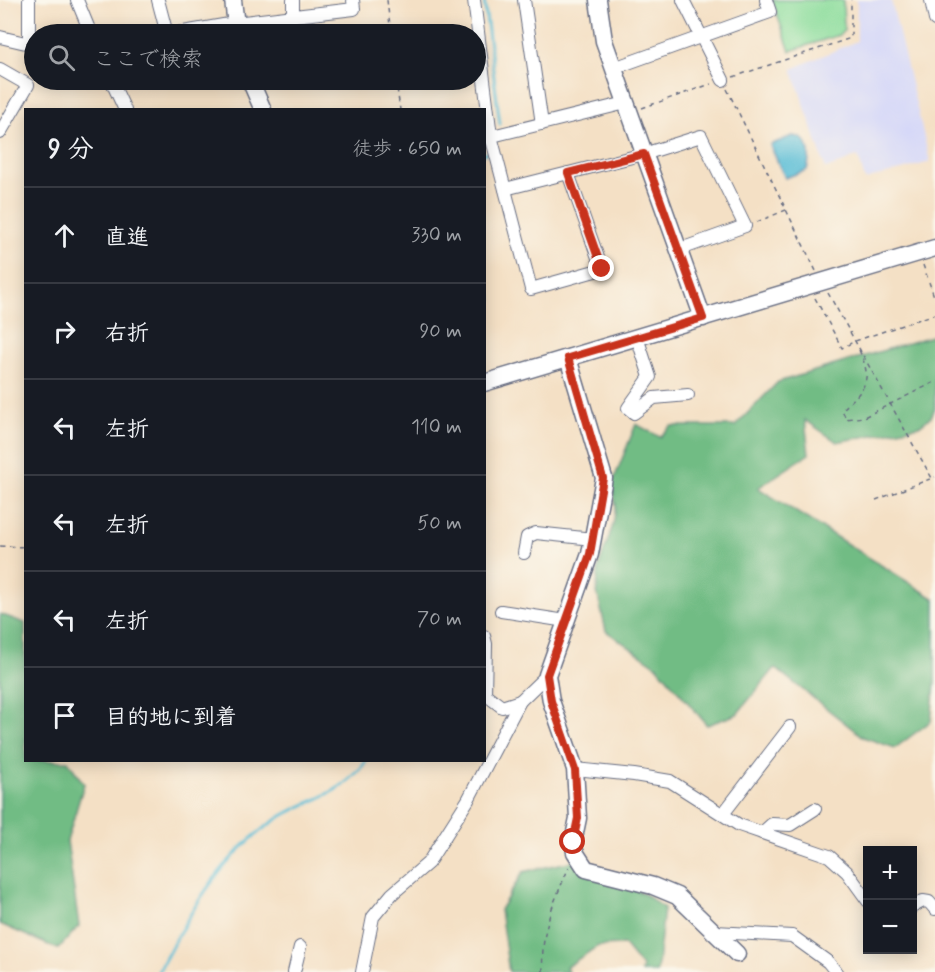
<!DOCTYPE html>
<html lang="ja">
<head>
<meta charset="utf-8">
<style>
	:root { --surface:#171b24; --page:#242831; --text:#f1f3f6; --muted:#9ea1a6; --line:#363941 }
	body { margin:0; font-family:Mynerve,"Klee One",sans-serif; background:var(--page); color:var(--text) }
	.controls { position:absolute; right:18px; bottom:18px; display:grid; overflow:hidden; border-radius:0px; box-shadow:0 3px 15px #0003 }
	.controls button { width:54px; height:54px; display:grid; place-items:center; padding:0; border:0; border-bottom:2px solid var(--line); background:var(--surface); color:var(--text); font:30px sans-serif }
	.stop { position:absolute; width:18px; height:18px; margin:-14px; border:4px solid #c8321e; border-radius:50%; background:#fff }
	.stop.end { background:#c8321e; border-color:#fff; box-shadow:0 2px 6px #0008 }
	.list { margin:0; padding:0; list-style:none }
	h2 { display:flex; justify-content:space-between; align-items:center; height:78px; margin:0; padding:0 24px; font-size:26px }
	h2 small { font-size:20px; font-weight:400; color:var(--muted) }
	.list li { display:grid; grid-template-columns:39px 1fr auto; gap:18px; align-items:center; box-sizing:border-box; height:96px; padding:0 24px; border-top:2px solid var(--line) }
	.list b { display:block; font-size:22px; white-space:nowrap }
	.list em { font-size:20px; font-style:normal; color:var(--muted) }
	.icon { flex:none; width:33px; height:33px; fill:none; stroke:currentColor; stroke-width:2; stroke-linecap:round; stroke-linejoin:round }
	.map { position:relative; flex:none; width:935px; height:972px; overflow:hidden }
	.search { position:absolute; background:var(--surface); box-shadow:0 3px 15px #0003; left:24px; top:24px; width:462px; height:66px; display:flex; align-items:center; gap:15px; box-sizing:border-box; padding:0 21px; border-radius:33px; color:var(--muted); font-size:22px }
	.panel { position:absolute; background:var(--surface); box-shadow:0 3px 15px #0003; left:24px; top:108px; width:462px; height:654px; border-radius:0px }
	.map>svg:first-child { display:block }
	.built { fill:#d6d8f8 }
	.green { fill:#8cdd9c; stroke:#54867d; stroke-width:1.5 }
	.forest { fill:#71bc84; stroke:#467671; stroke-width:1.5 }
	.water { fill:#57bcd5; stroke:#39769a; stroke-width:1.5 }
	.lines { fill:none; stroke-linecap:round; stroke-linejoin:round }
	.stream { stroke:#57bcd5; stroke-width:3 }
	.street-casing { stroke:#676d82; stroke-width:14 }
	.secondary-casing { stroke:#676d82; stroke-width:19 }
	.path { stroke:#676d82; stroke-width:1.5; stroke-dasharray:4.5 4.5; stroke-linecap:butt }
	.street { stroke:#fff; stroke-width:12 }
	.secondary { stroke:#fff; stroke-width:16 }
	.route { stroke:#c8321e; stroke-width:8 }
</style>
</head>
<body>
<div class="map">
<svg width="935" height="972" viewBox="0 0 935 972">
	<rect width="100%" height="100%" fill="#fbf7ec"/>
	<filter id="ink" filterUnits="userSpaceOnUse"><feTurbulence type="fractalNoise" baseFrequency=".0167" numOctaves="2"/><feDisplacementMap in="SourceGraphic" scale="12" xChannelSelector="R" yChannelSelector="G"/><feConvolveMatrix kernelMatrix="1 2 1 2 8 2 1 2 1" color-interpolation-filters="sRGB"/></filter>
	<filter id="wash" filterUnits="userSpaceOnUse"><feTurbulence type="fractalNoise" baseFrequency=".008" numOctaves="4" result="noise"/><feDisplacementMap in="SourceGraphic" scale="24" xChannelSelector="R" yChannelSelector="G"/><feGaussianBlur stdDeviation="1.35" result="paint"/><feColorMatrix in="noise" values="0 0 0 0 0 0 0 0 0 0 0 0 0 0 0 0 0 1.4 0 .05"/><feComposite in="paint" operator="in"/></filter>
	<g filter="url(#wash)">
		<rect width="100%" height="100%" fill="#f4e0c5"/>
		<!-- built -->
		<polygon class="built" points="857,0 891,0 930,162 865,180 858,156 826,169 792,69 857,41"/>
		<!-- green -->
		<polygon class="green" points="772,0 843,0 844,30 839,35 790,51"/>
		<!-- forest -->
		<g class="forest">
			<polygon points="935,335 935,408 931,417 919,426 837,442 805,420 809,454 758,488 935,599 935,682 931,721 895,748 863,737 775,668 737,714 707,725 657,666 606,631 597,592 598,569 613,525 616,506 612,484 636,424 660,437 671,426 735,426 778,382"/>
			<polygon points="0,614 25,623 26,760 68,761 84,784 67,841 79,926 58,949 0,924"/>
			<polygon points="578,860 646,895 664,908 657,972 641,972 642,967 624,945 598,946 566,967 568,972 509,972 500,910 523,872"/>
		</g>
		<!-- water -->
		<path class="water" d="M792,136C811,137 811,155 807,170L785,178L770,145Z"/>
		<g class="lines">
			<!-- stream -->
			<g class="stream">
				<polyline points="484,0 500,124"/>
				<polyline points="484,154 486,153"/>
				<polyline points="484,278 491,299 484,304"/>
				<path d="M158,972C188,916 218,860 271,823C305,799 341,798 367,760"/>
			</g>
		</g>
	</g>
	<g filter="url(#ink)">
		<g class="lines">
			<!-- street casing -->
			<g class="street-casing">
				<g id="street">
					<polyline points="29,0 29,44"/>
					<polyline points="77,0 91,34"/>
					<polyline points="158,0 167,34"/>
					<polyline points="474,0 491,136 531,289 602,269 568,173"/>
					<polyline points="524,0 542,124"/>
					<polyline points="683,0 723,80"/>
					<polyline points="931,0 935,20"/>
					<polyline points="293,16 293,0"/>
					<polyline points="172,34 235,23 354,9 353,0"/>
					<polyline points="0,37 34,45"/>
					<polyline points="614,68 770,12 766,0"/>
					<polyline points="0,69 28,85 0,133"/>
					<polyline points="111,80 125,110"/>
					<polyline points="484,138 626,103"/>
					<polyline points="505,189 644,154 701,136 745,226 678,250"/>
					<polyline points="637,337 650,377 628,408 634,413 654,398 688,395"/>
					<polyline points="524,553 527,537 536,533 593,539"/>
					<polyline points="501,611 566,621"/>
					<polyline points="484,636 486,644 485,694 502,707 520,701"/>
					<polyline points="575,769 634,775 670,781 739,825 829,856 847,872 868,901"/>
					<polyline points="723,814 790,727"/>
					<polyline points="762,833 772,824 790,825 815,809"/>
					<polyline points="912,907 923,901 929,902 935,909"/>
					<polyline points="715,932 792,936 828,962 836,972"/>
					<polyline points="294,972 300,947"/>
					<polyline points="362,972 373,917 392,894 428,863 468,800 520,701 547,675"/>
				</g>
			</g>
			<!-- secondary casing -->
			<g class="secondary-casing">
				<g id="secondary">
					<polyline points="233,0 237,34"/>
					<polyline points="598,0 604,41 703,318"/>
					<polyline points="250,80 263,110"/>
					<polyline points="568,358 604,478 590,554 547,675 551,701 575,769 578,818 573,842 575,852 586,869 653,886 677,896 737,954"/>
					<polyline points="484,383 935,248"/>
				</g>
			</g>
			<!-- path -->
			<g class="path">
				<polyline points="387,0 391,34"/>
				<polyline points="733,77 851,38 851,0"/>
				<polyline points="396,80 400,110"/>
				<polyline points="727,89 816,271"/>
				<polyline points="642,108 711,84"/>
				<polyline points="757,222 786,210"/>
				<polyline points="923,265 935,299"/>
				<polyline points="828,293 933,480"/>
				<polyline points="815,298 842,348 855,341 935,314"/>
				<path d="M859,350C874,382 864,389 842,410L846,419L864,417L935,382"/>
				<polyline points="876,500 935,477"/>
				<polyline points="0,546 26,547"/>
				<path d="M543,972C540,931 553,904 569,867"/>
			</g>
			<!-- street -->
			<use href="#street" class="street"/>
			<!-- secondary -->
			<use href="#secondary" class="secondary"/>
		</g>
	</g>
	<g class="lines" filter="url(#ink)">
		<!-- route -->
		<polyline class="route" points="573,842 578,818 575,770 551,701 547,675 590,554 603,478 568,358 703,318 644,154 568,173 602,269"/>
	</g>
</svg>
<div class="controls">
<button>+</button>
<button>−</button>
</div>
<div class="stop" style="left:573px;top:842px"></div>
<div class="stop end" style="left:602px;top:269px"></div>
<div class="search"><svg class="icon" aria-label="search" viewBox="0 0 24 24"><circle cx="10" cy="10" r="6"/><path d="M15 15l6 6"/></svg>ここで検索</div>
<section class="panel">
<h2>9 分<small>徒歩 · 650 m</small></h2>
<ul class="list">
<li><svg class="icon" aria-label="ahead" viewBox="0 0 24 24"><path d="M12 20V5M6 11l6-6 6 6"/></svg><div><b>直進</b></div><em>330 m</em></li>
<li><svg class="icon" aria-label="right" viewBox="0 0 24 24"><path d="M7 20v-9h11M14 6l5 5-5 5"/></svg><div><b>右折</b></div><em>90 m</em></li>
<li><svg class="icon" aria-label="left" viewBox="0 0 24 24"><path d="M17 20v-9H6M10 6l-5 5 5 5"/></svg><div><b>左折</b></div><em>110 m</em></li>
<li><svg class="icon" aria-label="left" viewBox="0 0 24 24"><path d="M17 20v-9H6M10 6l-5 5 5 5"/></svg><div><b>左折</b></div><em>50 m</em></li>
<li><svg class="icon" aria-label="left" viewBox="0 0 24 24"><path d="M17 20v-9H6M10 6l-5 5 5 5"/></svg><div><b>左折</b></div><em>70 m</em></li>
<li><svg class="icon" aria-label="arrive" viewBox="0 0 24 24"><path d="M6 21V4h12l-3 4 3 4H6"/></svg><div><b>目的地に到着</b></div></li>
</ul>
</section>
</div>
</body>
</html>
